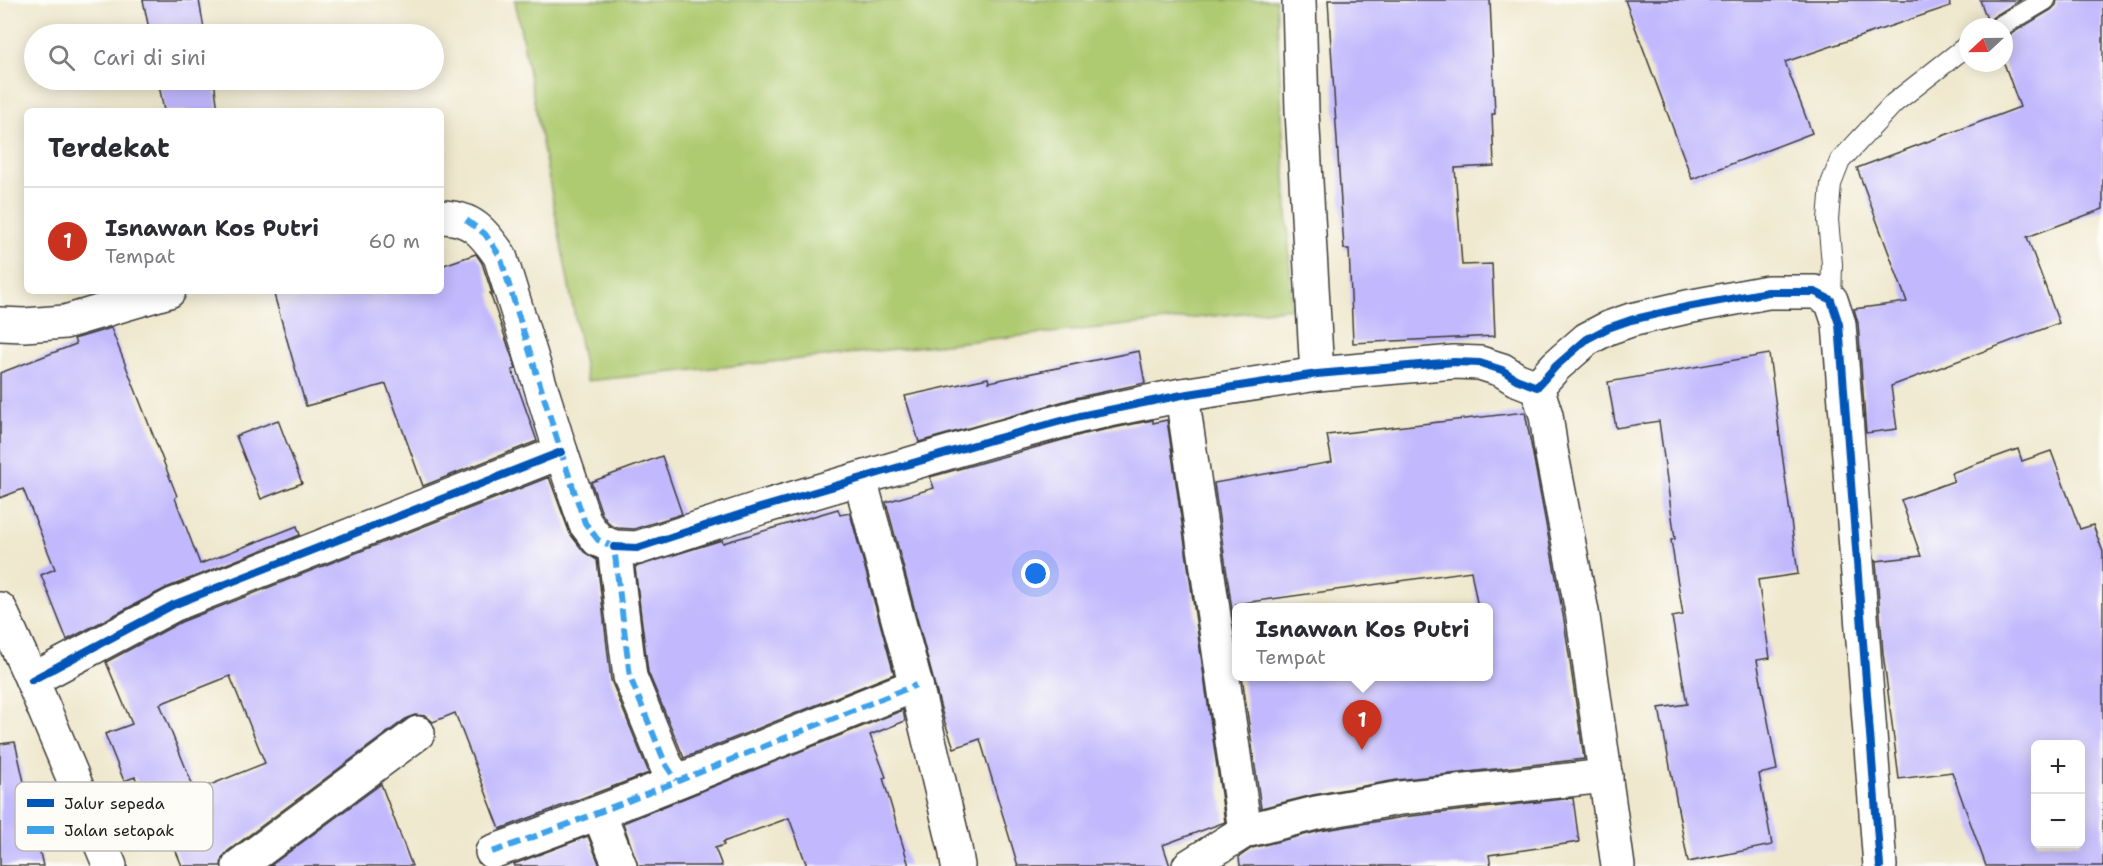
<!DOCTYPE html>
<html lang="id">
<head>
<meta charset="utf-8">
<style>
	:root { --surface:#fff; --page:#f2f2f3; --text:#2b2b33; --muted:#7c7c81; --line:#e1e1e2; --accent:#c8321e }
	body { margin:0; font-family:"Shantell Sans",sans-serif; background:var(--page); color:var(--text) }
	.controls { position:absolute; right:18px; bottom:18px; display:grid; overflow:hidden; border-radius:9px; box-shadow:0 3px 15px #0003 }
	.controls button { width:54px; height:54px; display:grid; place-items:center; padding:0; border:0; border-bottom:2px solid var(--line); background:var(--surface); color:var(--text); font:30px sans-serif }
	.compass { position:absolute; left:1959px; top:18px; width:54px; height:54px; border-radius:50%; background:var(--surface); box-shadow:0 3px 15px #0003; rotate:248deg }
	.you { position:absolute; left:1036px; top:574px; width:21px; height:21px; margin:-15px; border:4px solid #fff; border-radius:50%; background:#1a73e8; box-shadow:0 0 0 9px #1a73e833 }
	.badge { display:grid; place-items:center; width:39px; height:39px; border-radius:50%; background:var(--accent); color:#fff; font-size:20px; font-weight:700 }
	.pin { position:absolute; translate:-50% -50px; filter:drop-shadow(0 2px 3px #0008) }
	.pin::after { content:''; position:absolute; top:32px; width:21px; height:18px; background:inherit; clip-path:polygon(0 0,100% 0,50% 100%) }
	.popup { position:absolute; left:1232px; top:603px; width:261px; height:78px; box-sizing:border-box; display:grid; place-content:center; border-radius:9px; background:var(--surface); filter:drop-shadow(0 2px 4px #0005); font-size:20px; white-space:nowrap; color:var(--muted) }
	.popup b { font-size:22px; color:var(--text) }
	.popup::after { content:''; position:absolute; left:50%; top:100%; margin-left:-12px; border:12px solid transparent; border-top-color:var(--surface) }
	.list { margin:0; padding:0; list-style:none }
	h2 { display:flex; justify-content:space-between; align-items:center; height:78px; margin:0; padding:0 24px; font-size:26px }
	h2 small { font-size:20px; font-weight:400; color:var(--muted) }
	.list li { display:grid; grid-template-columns:39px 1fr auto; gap:18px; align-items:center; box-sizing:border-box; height:108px; padding:0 24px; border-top:2px solid var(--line) }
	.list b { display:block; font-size:22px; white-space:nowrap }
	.list p { margin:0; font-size:20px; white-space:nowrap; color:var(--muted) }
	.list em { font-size:20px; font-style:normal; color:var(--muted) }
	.icon { flex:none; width:33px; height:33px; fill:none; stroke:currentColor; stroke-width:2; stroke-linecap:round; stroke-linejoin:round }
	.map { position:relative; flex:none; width:2103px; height:866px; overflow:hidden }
	.search { position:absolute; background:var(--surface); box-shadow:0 3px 15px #0003; left:24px; top:24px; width:420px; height:66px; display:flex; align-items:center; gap:15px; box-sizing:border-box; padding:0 21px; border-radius:33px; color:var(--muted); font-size:22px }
	.panel { position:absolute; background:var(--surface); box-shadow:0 3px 15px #0003; left:24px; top:108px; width:420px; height:186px; border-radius:9px }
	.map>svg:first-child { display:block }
	.green { fill:#afcb71; stroke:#667446; stroke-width:1.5 }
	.building { fill:#c1b8fd; fill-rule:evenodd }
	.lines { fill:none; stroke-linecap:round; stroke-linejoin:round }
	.service-casing { stroke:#3c3b37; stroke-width:22 }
	.minor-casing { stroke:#3c3b37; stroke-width:36 }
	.service { stroke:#fff; stroke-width:20 }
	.minor { stroke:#fff; stroke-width:33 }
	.quiet { stroke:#3da2ea; stroke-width:6; stroke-dasharray:12 6; stroke-linecap:butt }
	.cycleway-casing { stroke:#fdfcf7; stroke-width:11 }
	.cycleway { stroke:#0057b8; stroke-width:8 }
	.key { fill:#fdfcf7; stroke:#bab9b5; stroke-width:1.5 }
	.key-label { font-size:16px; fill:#1c1c1c }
</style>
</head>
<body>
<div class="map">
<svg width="2103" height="866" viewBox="0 0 2103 866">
	<rect width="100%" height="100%" fill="#fdfcf7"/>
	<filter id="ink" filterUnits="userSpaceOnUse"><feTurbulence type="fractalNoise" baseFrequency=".0167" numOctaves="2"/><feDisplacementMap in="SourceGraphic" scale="12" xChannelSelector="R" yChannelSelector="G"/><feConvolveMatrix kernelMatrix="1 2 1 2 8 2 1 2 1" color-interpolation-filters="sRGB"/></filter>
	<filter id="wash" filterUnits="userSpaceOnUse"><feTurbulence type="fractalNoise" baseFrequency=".008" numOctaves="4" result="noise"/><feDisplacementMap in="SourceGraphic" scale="24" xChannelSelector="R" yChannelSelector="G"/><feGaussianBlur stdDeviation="1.35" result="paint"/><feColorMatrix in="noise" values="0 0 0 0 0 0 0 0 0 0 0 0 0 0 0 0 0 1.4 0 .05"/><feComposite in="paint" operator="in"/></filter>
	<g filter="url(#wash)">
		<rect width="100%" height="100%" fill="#efe8ce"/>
		<!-- green -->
		<polygon class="green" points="515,0 1276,0 1292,308 587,381"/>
		<g id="blocks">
			<!-- building -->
			<g class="building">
				<polygon points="143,0 199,0 205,34 150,34"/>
				<polygon points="1328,0 1490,0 1495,114 1492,114 1494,166 1455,168 1462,265 1492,264 1495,336 1353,343 1349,249 1344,249"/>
				<polygon points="1625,0 1949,0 1950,6 1785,62 1812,133 1692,179"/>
				<polygon points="1980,0 2021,0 1993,17 1988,22"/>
				<polygon points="2057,0 2103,0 2103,209 2027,237 2059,323 1891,386 1897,429 1866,433 1858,323 1854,309 1907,302 1857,168 2020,107 2004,63 2004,38 2051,10 2056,5"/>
				<polygon points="158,80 214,80 218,111 164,111"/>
				<polygon points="476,254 482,263 492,293 490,293 516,369 512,370 537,441 423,486 386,384 306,406 273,291 441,291 441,266"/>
				<polygon points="111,328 177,496 175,498 200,564 297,526 300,535 166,588 67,640 41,575 55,569 23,489 0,498 0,373 76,344 74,339"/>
				<polygon points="1139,351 1145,383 1075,398 919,442 905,396 988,378 989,382"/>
				<polygon points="1769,354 1798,574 1758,580 1770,658 1757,660 1777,770 1759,774 1772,845 1688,862 1659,708 1687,704 1672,617 1683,615 1671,540 1675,539 1659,421 1616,428 1608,382"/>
				<polygon points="1525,412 1564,620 1584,759 1397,780 1313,795 1261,808 1242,676 1488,676 1488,608 1478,608 1471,571 1236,604 1236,638 1214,483 1332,462 1327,435"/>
				<polygon points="278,420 302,483 261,499 236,436"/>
				<polygon points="1153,420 1153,423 1167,420 1225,822 1163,845 1170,866 1018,866 980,739 954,748 944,720 886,502 934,488 930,477 1084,434"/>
				<path d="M2018,449L2022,461L2051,451L2080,529L2093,525L2103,552V866H1986L1952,772L1899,779L1883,653L1876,561L1921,556L1901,500L1954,481L1951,473ZM2036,744H2080V843H2036Z"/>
				<polygon points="662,456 682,514 634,529 618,528 610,525 602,514 591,482"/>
				<path d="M549,477L570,534L584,552L597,560L611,680L649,773L500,829L455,713L433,722L426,716L415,715L407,718L228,851L222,858L221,866H182L164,822L155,825L135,777L124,781L105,734L132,724L106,662L181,622ZM230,676L265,763L195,791L160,704Z"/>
				<polygon points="838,509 840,515 850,513 894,674 684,758 648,672 635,567 722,540 723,543"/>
				<polygon points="903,710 905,721 870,735 886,777 883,778 909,866 807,866 789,818 723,842 724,845 715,848 722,866 638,866 623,823"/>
				<polygon points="15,742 43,866 0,866 0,744"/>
				<polygon points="381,784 412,866 270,866"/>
				<polygon points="1573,798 1579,842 1489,855 1491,866 1240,866 1239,857 1252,848 1320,831 1403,817"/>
				<polygon points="588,836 600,866 515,866 514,864"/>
			</g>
		</g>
	</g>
	<g filter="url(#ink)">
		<use href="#blocks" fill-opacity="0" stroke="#3c3b37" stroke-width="1.5"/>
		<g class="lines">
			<!-- service casing -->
			<g class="service-casing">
				<g id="service">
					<polyline points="1999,27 2045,0"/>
					<polyline points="1831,300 1832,264 1828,220 1831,184 1840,161 1894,103 1968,45"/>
				</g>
			</g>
			<!-- minor casing -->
			<g class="minor-casing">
				<g id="minor">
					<polyline points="1299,0 1302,111 1317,374"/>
					<path d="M441,217C472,217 484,233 500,256L561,452L585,523L598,540L614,547L630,677L666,765L676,780"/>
					<polyline points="0,324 24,325 65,322 169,291"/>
					<polyline points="1537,387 1546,415 1551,450 1583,617 1618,866"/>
					<polyline points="1182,395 1245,831"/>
					<polyline points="860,479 916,685 955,848 958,866"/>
					<polyline points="614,547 637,548 760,508 991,440 1080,416 1182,395 1317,374 1454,362 1480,363 1502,370 1516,379 1537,387 1556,366 1587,339 1608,328 1631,320 1687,307 1768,292 1815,292 1831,300 1839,324 1880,866"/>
					<polyline points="0,609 32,680 110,866"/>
					<polyline points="32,680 173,605 561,452"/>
					<polyline points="599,814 620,866"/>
					<path d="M492,852C635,801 775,741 916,685"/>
					<polyline points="239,866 418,733"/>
					<polyline points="1189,866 1245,831 1316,813 1400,798 1606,776"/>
				</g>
			</g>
			<!-- service -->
			<use href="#service" class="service"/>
			<!-- minor -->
			<use href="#minor" class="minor"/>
			<!-- quiet -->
			<g class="quiet">
				<polyline points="466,220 485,234 500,256 561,452 585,523 598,540 614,547 630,677 666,765 676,780"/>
				<path d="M492,852C635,801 775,741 916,685"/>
			</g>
			<!-- cycleway casing -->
			<g class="cycleway-casing">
				<g id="cycleway">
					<polyline points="614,547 637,548 760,508 991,440 1080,416 1182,395 1317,374 1454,362 1480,363 1502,370 1516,379 1537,387 1556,366 1587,339 1608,328 1631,320 1687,307 1768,292 1815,292 1831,300 1839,324 1880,866"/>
					<polyline points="32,680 173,605 561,452"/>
				</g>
			</g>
			<!-- cycleway -->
			<use href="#cycleway" class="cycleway"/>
		</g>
	</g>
	<!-- legend -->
	<rect x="15" y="782" width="198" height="69" rx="9" class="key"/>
	<rect x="27" y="799" width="27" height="8" fill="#0057b8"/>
	<rect x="27" y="826" width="27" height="8" fill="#3da2ea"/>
	<g class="key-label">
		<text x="64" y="809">Jalur sepeda</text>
		<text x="64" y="836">Jalan setapak</text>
	</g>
</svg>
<div class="controls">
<button>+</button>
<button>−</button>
</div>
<svg class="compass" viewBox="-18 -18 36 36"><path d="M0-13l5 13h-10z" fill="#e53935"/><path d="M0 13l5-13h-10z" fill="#7c7c81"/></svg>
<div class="you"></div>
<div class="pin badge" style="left:1362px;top:750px">1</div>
<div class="popup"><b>Isnawan Kos Putri</b>Tempat</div>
<div class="search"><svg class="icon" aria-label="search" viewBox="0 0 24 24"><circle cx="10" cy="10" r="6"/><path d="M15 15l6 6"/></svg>Cari di sini</div>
<section class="panel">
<h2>Terdekat<small></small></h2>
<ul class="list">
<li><span class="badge">1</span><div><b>Isnawan Kos Putri</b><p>Tempat</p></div><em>60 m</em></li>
</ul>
</section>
</div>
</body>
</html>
